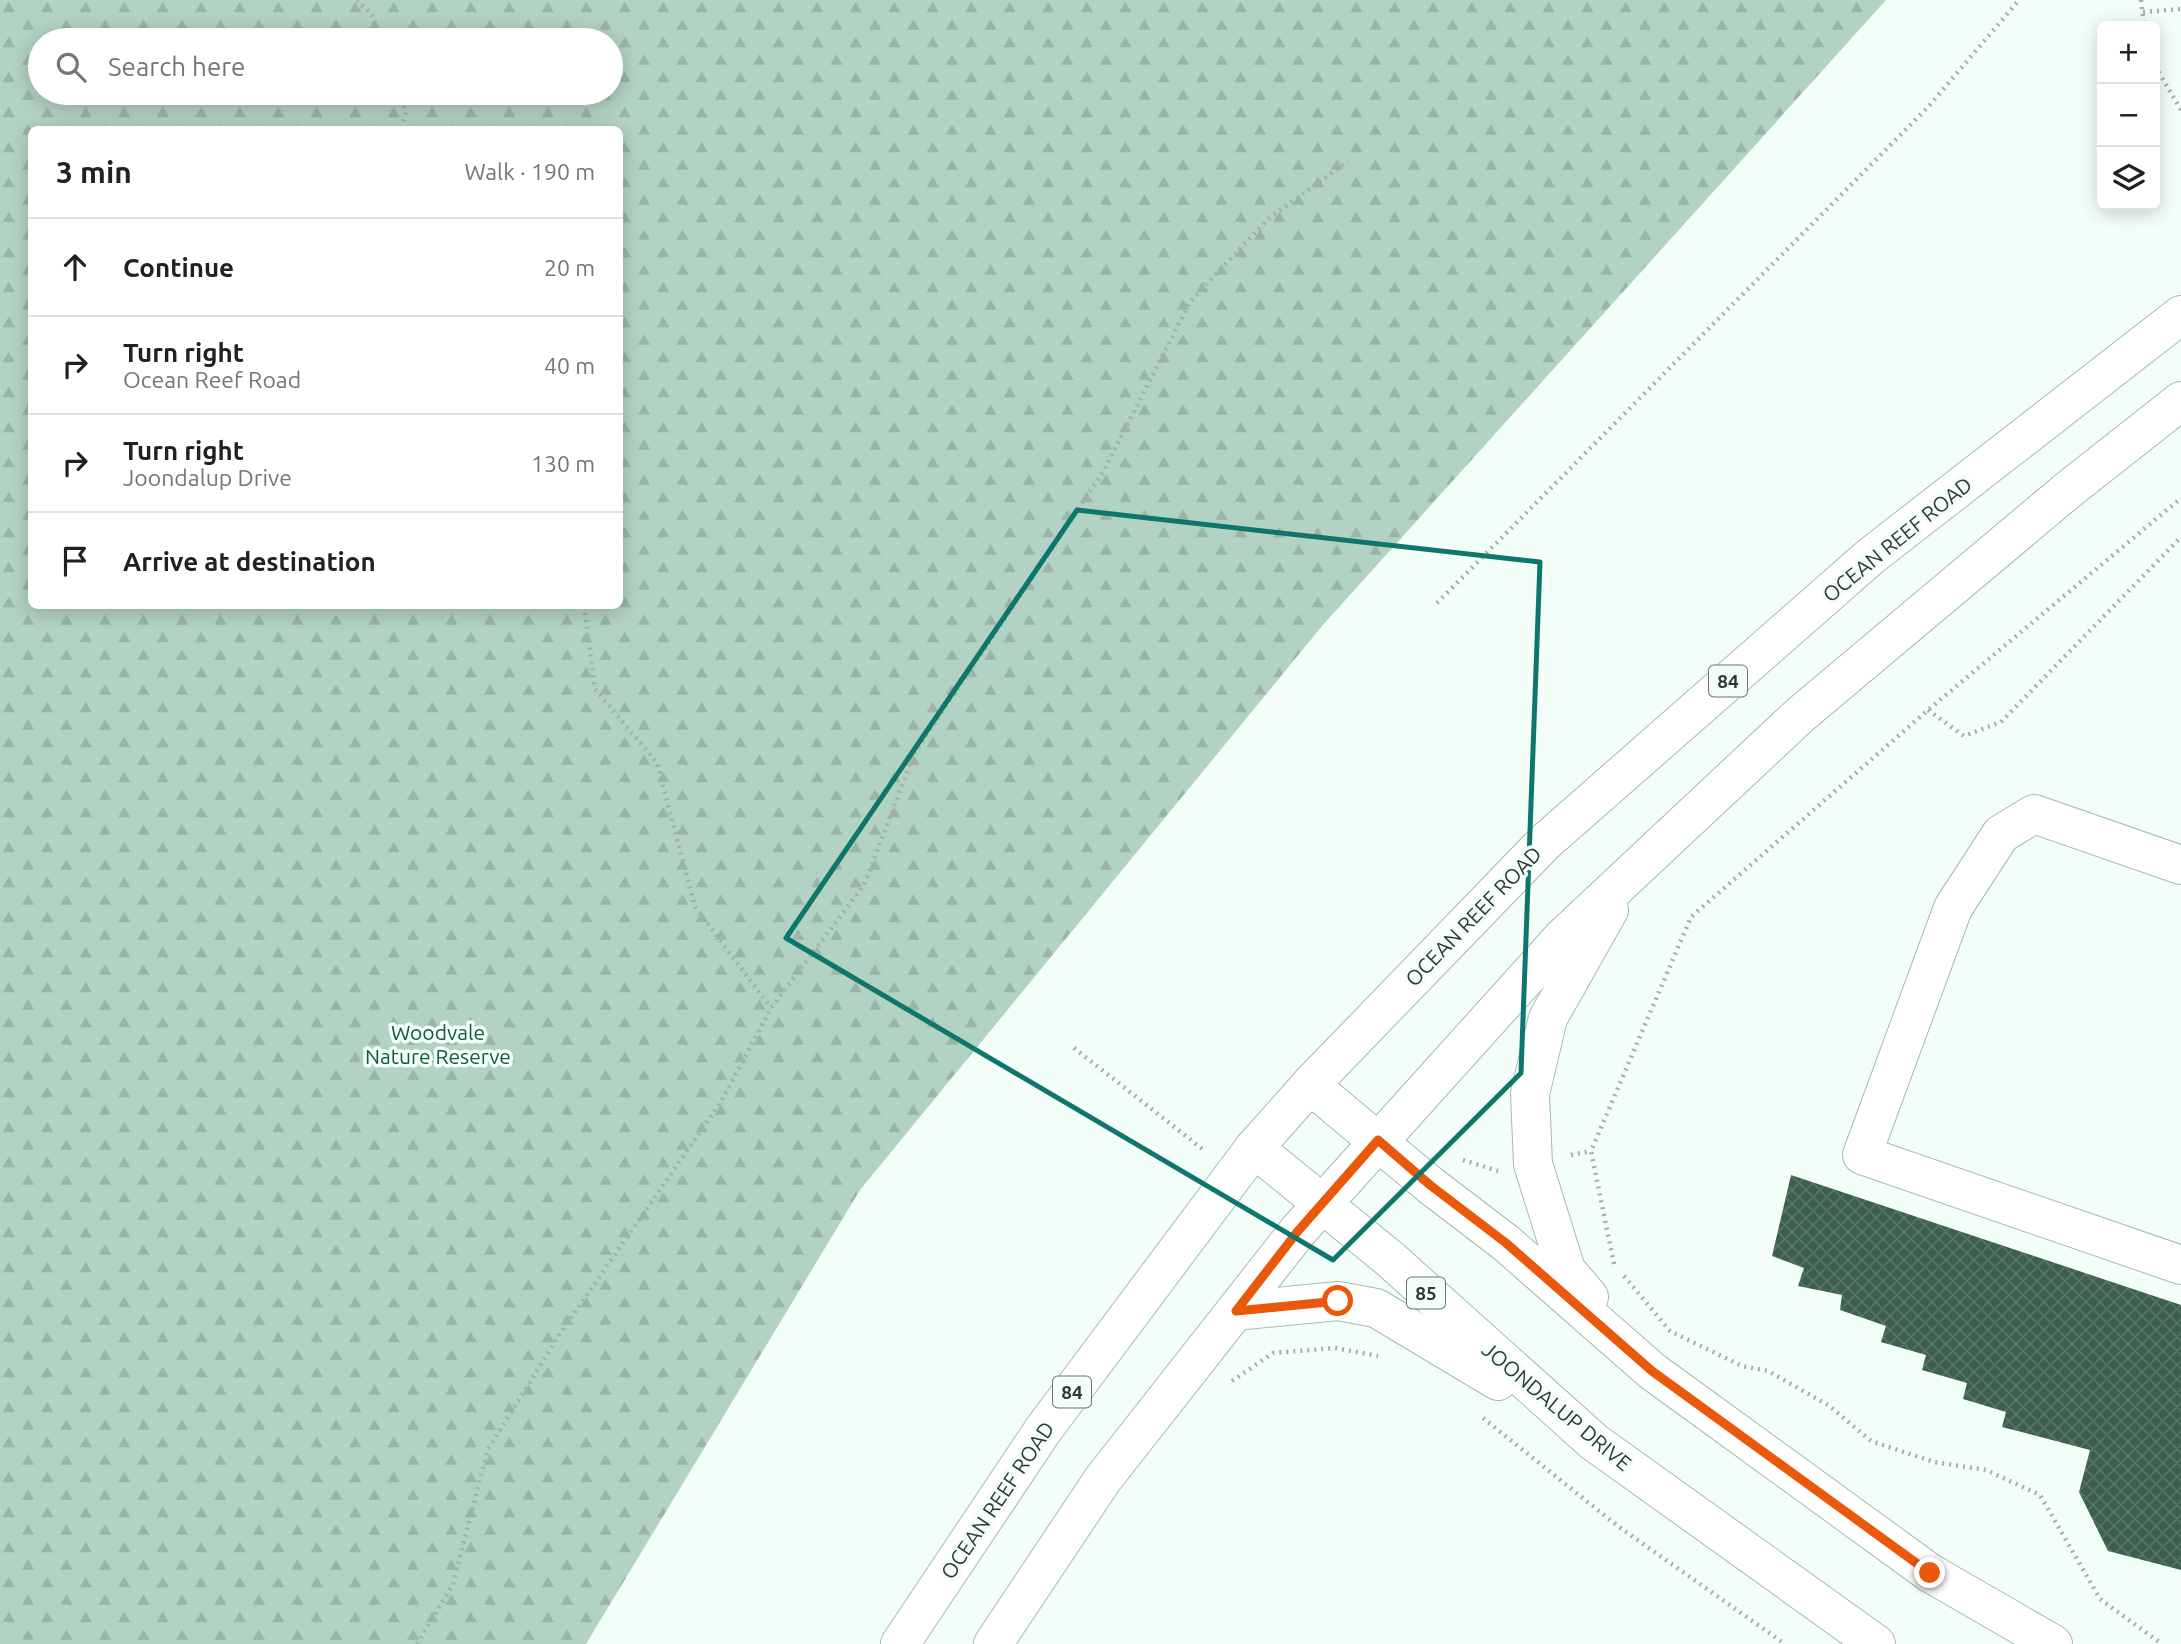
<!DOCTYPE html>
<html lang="en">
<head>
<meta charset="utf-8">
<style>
	:root { --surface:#fff; --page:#f6f6f6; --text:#202124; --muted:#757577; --line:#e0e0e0 }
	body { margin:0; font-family:Ubuntu,sans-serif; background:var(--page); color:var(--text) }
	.controls { position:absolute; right:21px; top:21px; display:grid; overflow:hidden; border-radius:10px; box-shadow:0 4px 18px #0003 }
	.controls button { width:63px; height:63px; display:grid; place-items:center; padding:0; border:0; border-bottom:2px solid var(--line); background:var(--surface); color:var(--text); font:35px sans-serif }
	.stop { position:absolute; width:21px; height:21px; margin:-16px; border:5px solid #ea580c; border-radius:50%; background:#fff }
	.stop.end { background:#ea580c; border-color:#fff; box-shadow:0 2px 7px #0008 }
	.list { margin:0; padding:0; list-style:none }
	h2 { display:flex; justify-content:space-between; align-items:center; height:91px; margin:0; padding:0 28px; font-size:30px }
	h2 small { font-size:23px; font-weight:400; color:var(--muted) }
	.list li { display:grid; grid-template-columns:46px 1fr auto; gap:21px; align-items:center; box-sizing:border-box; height:98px; padding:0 28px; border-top:2px solid var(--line) }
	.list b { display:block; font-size:26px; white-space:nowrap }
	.list p { margin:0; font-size:23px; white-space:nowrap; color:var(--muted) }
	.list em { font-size:23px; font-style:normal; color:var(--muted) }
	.icon { flex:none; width:38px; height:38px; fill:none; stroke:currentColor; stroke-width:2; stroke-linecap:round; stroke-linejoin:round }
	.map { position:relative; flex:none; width:2181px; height:1644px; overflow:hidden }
	.search { position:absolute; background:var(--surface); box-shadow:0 4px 18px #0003; left:28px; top:28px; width:595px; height:77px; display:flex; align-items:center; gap:18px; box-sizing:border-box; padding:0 24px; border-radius:38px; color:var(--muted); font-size:26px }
	.panel { position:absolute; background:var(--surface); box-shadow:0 4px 18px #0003; left:28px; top:126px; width:595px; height:483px; border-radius:10px }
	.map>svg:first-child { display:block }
	.forest { fill:url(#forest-firs); fill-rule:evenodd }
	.building { fill:url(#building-cross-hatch) }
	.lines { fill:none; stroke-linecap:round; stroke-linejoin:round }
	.minor-casing { stroke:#a3bcb0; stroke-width:40 }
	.major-casing { stroke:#a3bcb0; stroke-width:40 }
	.path { stroke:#a4afaa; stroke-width:4.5; stroke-dasharray:2 5; stroke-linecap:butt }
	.minor { stroke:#fff; stroke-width:38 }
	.major { stroke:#fff; stroke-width:38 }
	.route { stroke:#ea580c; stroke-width:9 }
	.marked { fill:none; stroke:#0f766e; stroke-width:5; stroke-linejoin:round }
	.labels { text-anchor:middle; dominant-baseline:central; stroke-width:7; stroke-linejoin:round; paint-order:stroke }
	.shield { fill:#f3fef9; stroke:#6a746f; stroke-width:2 }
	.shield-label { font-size:19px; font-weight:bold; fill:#2f3934 }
	.street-label { font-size:21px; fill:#2f3934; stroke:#f3fef9 }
	.park-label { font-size:21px; fill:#135840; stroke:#f3fef9 }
</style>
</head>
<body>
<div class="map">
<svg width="2181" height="1644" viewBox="0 0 2181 1644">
	<defs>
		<pattern id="forest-firs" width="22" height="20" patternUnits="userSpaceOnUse" patternTransform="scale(1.75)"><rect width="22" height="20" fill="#b2d2c3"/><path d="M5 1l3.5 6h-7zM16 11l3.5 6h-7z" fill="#99b5a8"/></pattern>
		<pattern id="building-cross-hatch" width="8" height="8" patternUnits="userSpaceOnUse" patternTransform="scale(1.75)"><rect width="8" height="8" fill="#3c5f4f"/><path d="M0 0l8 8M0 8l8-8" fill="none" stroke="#577366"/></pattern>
	</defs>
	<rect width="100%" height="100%" fill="#f3fef9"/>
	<!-- forest -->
	<path class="forest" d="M0,0H1886L1322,626L860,1190L586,1644H0ZM40,40H611V93H40ZM32,130H620V606H32Z"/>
	<!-- building -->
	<polygon class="building" points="1791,1175 2181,1305 2181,1570 2108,1551 2079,1492 2090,1450 2002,1427 2006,1412 1963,1399 1967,1383 1922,1370 1926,1355 1881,1342 1886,1326 1840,1310 1842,1295 1798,1286 1804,1268 1772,1256"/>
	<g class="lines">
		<!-- minor casing -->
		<g class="minor-casing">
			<polyline id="minor" points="2181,865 2034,814 2001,834 1953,908 1862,1155 2181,1265"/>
		</g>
		<!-- major casing -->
		<g class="major-casing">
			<g id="major">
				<polyline points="1310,1085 1430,1185 1506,1243 1652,1371 1930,1573 2053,1644"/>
				<polyline points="1254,1148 1390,1259 1594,1442 1876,1644"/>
				<polyline points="1589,1297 1566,1270 1533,1164 1530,1094 1548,1018 1609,910"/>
				<polyline points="1236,1311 1338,1301 1376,1308 1498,1381"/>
				<polyline points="900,1644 1043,1430 1254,1148 1310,1085 1544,843 1871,556 2181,315"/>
				<polyline points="993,1644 1103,1479 1298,1231 1563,937 1800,715 2068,490 2181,401"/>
			</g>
		</g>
		<!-- path -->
		<g class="path">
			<polyline points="357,0 372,15 381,40"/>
			<polyline points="2141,0 2144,26"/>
			<polyline points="2143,12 2181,9"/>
			<polyline points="2155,66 2181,110"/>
			<polyline points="399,93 406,112 401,130"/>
			<polyline points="1437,603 1929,106 2019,0"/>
			<polyline points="584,606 595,689 657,763 695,907 771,1008"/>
			<polyline points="1928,710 1964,736 2001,722 2181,537"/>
			<polyline points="1074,1048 1205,1151"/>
			<polyline points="1571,1155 1591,1151"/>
			<polyline points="1463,1160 1498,1171"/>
			<polyline points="1614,1264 1591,1151 1691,917 1928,710 2181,498"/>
			<polyline points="1624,1276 1670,1331 1742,1366 1768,1371 1828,1405 1871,1441 1934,1462 1986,1470 2040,1495 2100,1599 2162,1644"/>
			<polyline points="1232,1381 1273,1353 1335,1348 1378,1356"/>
			<polyline points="1483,1418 1619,1527 1785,1644"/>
			<polyline points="417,1644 453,1584 488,1449 561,1332 721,1102 771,1008 864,885 914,754 1103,472 1190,302 1267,220 1348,161"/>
		</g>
		<!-- minor -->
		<use href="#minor" class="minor"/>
		<!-- major -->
		<use href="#major" class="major"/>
	</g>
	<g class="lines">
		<!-- route -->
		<polyline class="route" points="1338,1301 1236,1311 1298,1231 1378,1140 1430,1185 1506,1243 1652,1371 1930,1573"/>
	</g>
	<!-- marked area -->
	<path class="marked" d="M1077,510L1540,562L1521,1073L1333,1260L786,938Z"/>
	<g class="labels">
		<!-- shield labels -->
		<g class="shield">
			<rect x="1709" y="665.5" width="38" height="31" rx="5"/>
			<rect x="1407" y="1277.5" width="38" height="31" rx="5"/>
			<rect x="1053" y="1376.5" width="38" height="31" rx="5"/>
		</g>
		<g class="shield-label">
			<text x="1728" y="681">84</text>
			<text x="1426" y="1293">85</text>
			<text x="1072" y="1392">84</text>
		</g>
		<!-- street labels -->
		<g class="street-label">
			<text transform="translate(1897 539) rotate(-39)">OCEAN REEF ROAD</text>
			<text transform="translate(1473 916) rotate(-46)">OCEAN REEF ROAD</text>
			<text transform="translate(1557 1406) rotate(40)">JOONDALUP DRIVE</text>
			<text transform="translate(997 1500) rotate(-56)">OCEAN REEF ROAD</text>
		</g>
		<!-- park labels -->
		<g class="park-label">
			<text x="438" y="1032">Woodvale<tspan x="438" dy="24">Nature Reserve</tspan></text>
		</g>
	</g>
</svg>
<div class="controls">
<button>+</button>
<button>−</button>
<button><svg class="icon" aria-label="layers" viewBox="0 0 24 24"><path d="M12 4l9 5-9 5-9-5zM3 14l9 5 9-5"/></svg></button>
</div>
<div class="stop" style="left:1338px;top:1301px"></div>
<div class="stop end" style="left:1930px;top:1573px"></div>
<div class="search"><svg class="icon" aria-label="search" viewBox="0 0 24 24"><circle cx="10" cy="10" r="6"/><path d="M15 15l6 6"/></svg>Search here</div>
<section class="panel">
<h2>3 min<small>Walk · 190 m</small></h2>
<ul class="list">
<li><svg class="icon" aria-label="ahead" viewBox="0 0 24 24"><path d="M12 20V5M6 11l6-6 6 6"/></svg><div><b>Continue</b></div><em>20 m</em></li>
<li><svg class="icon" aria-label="right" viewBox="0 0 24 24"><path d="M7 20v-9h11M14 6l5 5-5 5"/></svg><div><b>Turn right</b><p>Ocean Reef Road</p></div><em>40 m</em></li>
<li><svg class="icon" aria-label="right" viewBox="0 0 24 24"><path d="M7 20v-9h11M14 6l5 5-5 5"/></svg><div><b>Turn right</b><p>Joondalup Drive</p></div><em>130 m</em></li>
<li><svg class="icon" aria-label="arrive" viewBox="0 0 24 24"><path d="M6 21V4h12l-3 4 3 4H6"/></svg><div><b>Arrive at destination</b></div></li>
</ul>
</section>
</div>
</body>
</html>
